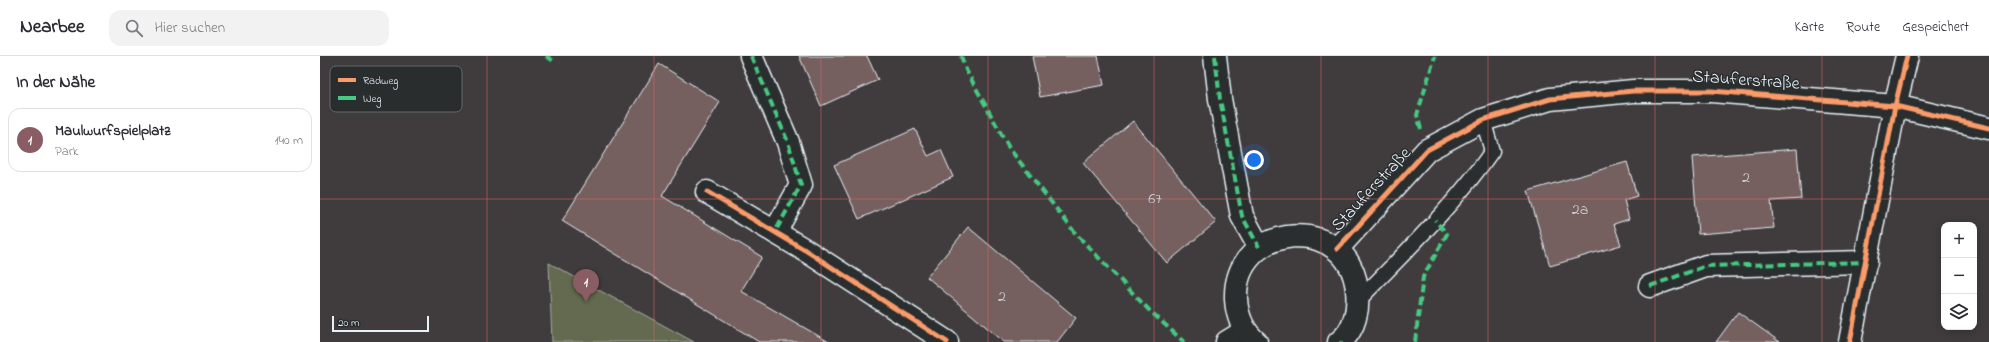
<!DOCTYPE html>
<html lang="de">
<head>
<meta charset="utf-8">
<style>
	:root { --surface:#fff; --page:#f2f2f3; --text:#2b2b33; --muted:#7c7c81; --line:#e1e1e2; --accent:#8a5d65 }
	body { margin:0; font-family:"Indie Flower",sans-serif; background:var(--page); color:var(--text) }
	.controls { position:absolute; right:12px; bottom:12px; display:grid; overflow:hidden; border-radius:8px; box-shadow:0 2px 10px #0003 }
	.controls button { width:36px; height:36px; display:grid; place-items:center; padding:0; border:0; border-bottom:1px solid var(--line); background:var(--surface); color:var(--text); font:20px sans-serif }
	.scale { position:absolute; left:12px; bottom:10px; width:97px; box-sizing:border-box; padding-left:4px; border:2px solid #e8f1f8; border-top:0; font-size:11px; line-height:14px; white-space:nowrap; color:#e8f1f8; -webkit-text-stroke:3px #2a2d2e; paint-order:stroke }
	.you { position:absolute; left:934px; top:104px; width:14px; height:14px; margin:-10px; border:3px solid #fff; border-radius:50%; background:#1a73e8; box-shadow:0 0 0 6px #1a73e833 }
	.badge { display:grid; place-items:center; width:26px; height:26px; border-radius:50%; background:var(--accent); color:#fff; font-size:13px; font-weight:700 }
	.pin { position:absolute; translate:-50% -33px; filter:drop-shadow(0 1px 2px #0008) }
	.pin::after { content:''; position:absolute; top:21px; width:14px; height:12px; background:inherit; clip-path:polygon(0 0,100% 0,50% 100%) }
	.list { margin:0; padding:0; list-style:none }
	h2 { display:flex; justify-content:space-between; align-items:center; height:52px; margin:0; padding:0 16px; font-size:17px }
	h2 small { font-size:13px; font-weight:400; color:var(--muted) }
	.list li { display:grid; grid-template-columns:26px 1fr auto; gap:12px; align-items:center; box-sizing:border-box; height:64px; margin:0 8px 8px; padding:0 8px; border:1px solid var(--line); border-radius:12px }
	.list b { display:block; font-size:15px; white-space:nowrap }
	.list p { margin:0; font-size:13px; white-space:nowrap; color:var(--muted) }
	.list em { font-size:13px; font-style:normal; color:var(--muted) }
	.icon { flex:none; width:22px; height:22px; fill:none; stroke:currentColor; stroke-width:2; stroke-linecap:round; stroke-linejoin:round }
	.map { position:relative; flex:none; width:1669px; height:286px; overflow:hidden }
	header { display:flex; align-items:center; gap:24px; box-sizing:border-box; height:56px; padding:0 20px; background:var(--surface); border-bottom:1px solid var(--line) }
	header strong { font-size:19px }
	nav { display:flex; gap:22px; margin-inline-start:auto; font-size:14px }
	.search { width:280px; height:36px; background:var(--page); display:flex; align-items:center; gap:10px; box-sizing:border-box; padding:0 14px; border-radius:12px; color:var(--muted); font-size:15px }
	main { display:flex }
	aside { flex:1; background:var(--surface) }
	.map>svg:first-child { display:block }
	.green { fill:#646a50; stroke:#a6aea4 }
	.building { fill:#74605f; stroke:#e8f1f8 }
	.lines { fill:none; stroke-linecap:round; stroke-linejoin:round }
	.lane-casing { stroke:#e8f1f8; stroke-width:17 }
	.street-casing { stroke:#e8f1f8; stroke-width:25 }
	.lane { stroke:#2a2d2e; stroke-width:14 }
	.street { stroke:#2a2d2e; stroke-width:22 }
	.quiet { stroke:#46c982; stroke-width:4; stroke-dasharray:8 4; stroke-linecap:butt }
	.cycleway-casing { stroke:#2a2d2e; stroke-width:8 }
	.cycleway { stroke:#fa9b69; stroke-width:5 }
	.grid { fill:none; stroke:#db6466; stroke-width:1; stroke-opacity:0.55 }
	.labels { text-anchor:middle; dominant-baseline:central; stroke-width:3; stroke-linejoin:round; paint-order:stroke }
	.number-label { font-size:16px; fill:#cbcdd2 }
	.street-label { font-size:18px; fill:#e8f1f8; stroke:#2a2d2e }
	.key { fill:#2a2d2e; stroke:#63686b; stroke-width:1 }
	.key-label { font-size:11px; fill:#e8f1f8 }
</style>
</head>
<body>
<header>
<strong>Nearbee</strong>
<div class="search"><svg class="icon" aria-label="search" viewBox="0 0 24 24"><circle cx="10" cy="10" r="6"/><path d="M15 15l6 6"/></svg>Hier suchen</div>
<nav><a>Karte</a><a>Route</a><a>Gespeichert</a></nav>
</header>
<main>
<aside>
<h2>In der Nähe<small></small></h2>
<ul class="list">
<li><span class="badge">1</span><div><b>Maulwurfspielplatz</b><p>Park</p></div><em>140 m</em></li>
</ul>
</aside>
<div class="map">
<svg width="1669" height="286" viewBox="0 0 1669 286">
	<rect width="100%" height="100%" fill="#403c3d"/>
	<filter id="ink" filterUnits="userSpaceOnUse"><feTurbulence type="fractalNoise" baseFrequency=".025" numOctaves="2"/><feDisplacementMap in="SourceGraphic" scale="8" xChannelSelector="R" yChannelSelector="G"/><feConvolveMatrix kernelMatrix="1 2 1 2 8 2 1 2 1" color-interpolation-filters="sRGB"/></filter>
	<g filter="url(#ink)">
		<!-- green -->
		<polygon class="green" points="229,207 374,286 232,286"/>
		<!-- building -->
		<g class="building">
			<polygon points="479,0 547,0 558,24 501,50"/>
			<polygon points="712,0 778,0 784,29 720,41"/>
			<polygon points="339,8 400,46 342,140 442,201 421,235 509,286 439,286 242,165"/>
			<polygon points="813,65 896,166 847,207 763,107"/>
			<polygon points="595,73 608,100 621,94 633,121 539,163 514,109"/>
			<polygon points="1477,93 1481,143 1451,145 1454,172 1378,178 1372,101"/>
			<polygon points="1307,106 1317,140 1304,144 1309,163 1294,168 1301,189 1230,210 1208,135"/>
			<polygon points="648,171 756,262 737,286 684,286 607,221"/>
			<polygon points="1418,256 1460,286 1396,286"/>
		</g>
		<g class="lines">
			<!-- lane casing -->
			<g class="lane-casing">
				<path id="lane" d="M1038,245C1084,197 1134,150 1172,95L1163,64"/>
			</g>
			<!-- street casing -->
			<g class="street-casing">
				<g id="street">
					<polyline points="431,0 468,86 481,129 455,176"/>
					<polyline points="895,0 900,43 922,160 939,191"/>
					<polyline points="387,136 485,194 627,286"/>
					<polyline points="1017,193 1107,94 1163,64 1230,43 1313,35 1391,35 1575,50 1669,72"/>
					<polyline points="1330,230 1386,210 1546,206"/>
					<polyline points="907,286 925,275"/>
					<path d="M936,286C923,275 917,260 916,243C913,166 1029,156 1037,234C1039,252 1035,275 1019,286"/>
					<polyline points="1530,286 1575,50 1587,0"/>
				</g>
			</g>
			<!-- lane -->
			<use href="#lane" class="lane"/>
			<!-- street -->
			<use href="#street" class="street"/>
			<!-- quiet -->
			<g class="quiet">
				<polyline points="226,0 235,6"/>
				<polyline points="431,0 468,86 481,129 455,176"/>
				<polyline points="641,0 646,14 689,92 756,178 829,254 864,286"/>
				<polyline points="895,0 900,43 922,160 939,191"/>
				<polyline points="1101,73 1097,59 1115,0"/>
				<polyline points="1330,230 1386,210 1546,206"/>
				<polyline points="1021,285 1021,286"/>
				<polyline points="1095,286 1103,221 1127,178 1115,164"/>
			</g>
			<!-- cycleway casing -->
			<g class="cycleway-casing">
				<g id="cycleway">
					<polyline points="387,136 485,194 627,286"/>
					<polyline points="1017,193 1107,94 1163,64 1230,43 1313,35 1391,35 1575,50 1669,72"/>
					<polyline points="1530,286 1575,50 1587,0"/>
				</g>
			</g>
			<!-- cycleway -->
			<use href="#cycleway" class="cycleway"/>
		</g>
	</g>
	<!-- grid -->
	<path class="grid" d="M167,0V286M334,0V286M501,0V286M668,0V286M834,0V286M1001,0V286M1168,0V286M1335,0V286M1502,0V286M0,143H1669"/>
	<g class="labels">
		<!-- number labels -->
		<g class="number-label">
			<text x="1426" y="122">2</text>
			<text x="835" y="143">67</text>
			<text x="1260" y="154">2a</text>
			<text x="682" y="241">2</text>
		</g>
		<!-- street labels -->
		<g class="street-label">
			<text transform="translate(1426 25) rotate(4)">Stauferstraße</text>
			<text transform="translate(1052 134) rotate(-47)">Stauferstraße</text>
		</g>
	</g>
	<!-- legend -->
	<rect x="10" y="10" width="132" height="46" rx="6" class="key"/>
	<rect x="18" y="22" width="18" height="4" fill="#fa9b69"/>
	<rect x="18" y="40" width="18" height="4" fill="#46c982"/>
	<g class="key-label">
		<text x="43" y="28">Radweg</text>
		<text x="43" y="46">Weg</text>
	</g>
</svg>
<div class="controls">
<button>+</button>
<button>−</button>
<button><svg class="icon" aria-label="layers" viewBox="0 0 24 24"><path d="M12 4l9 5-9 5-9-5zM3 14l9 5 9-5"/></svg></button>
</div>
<div class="scale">20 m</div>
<div class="you"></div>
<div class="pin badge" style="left:266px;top:246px">1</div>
</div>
</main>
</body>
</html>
